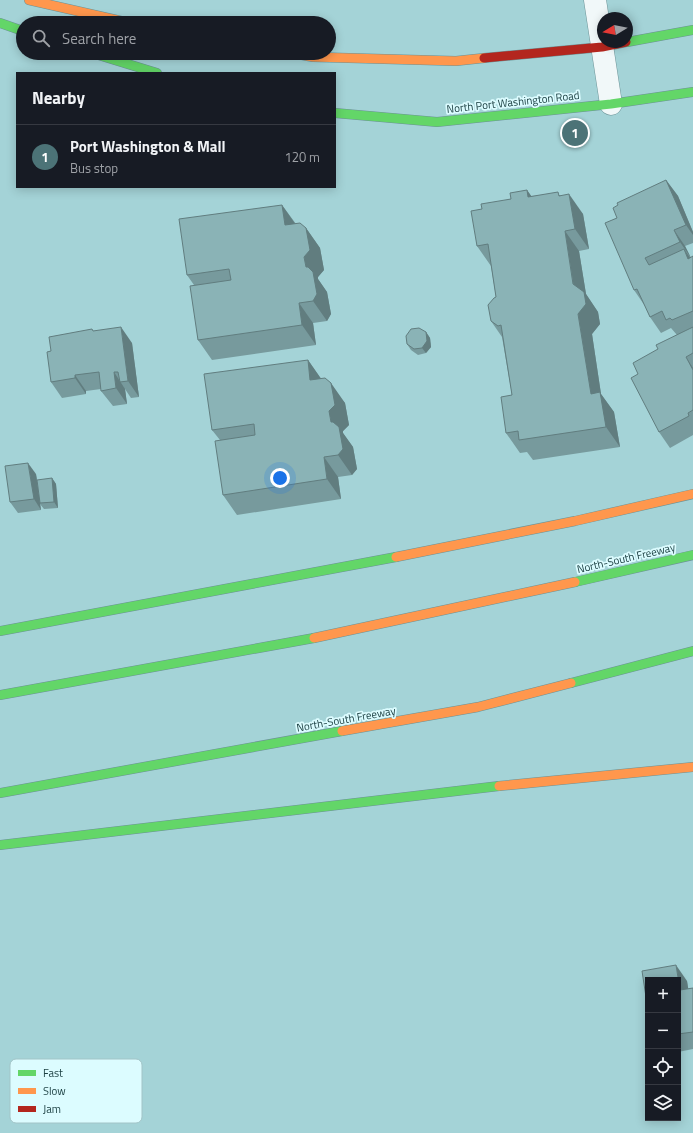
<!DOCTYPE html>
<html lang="en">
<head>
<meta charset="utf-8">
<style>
	:root { --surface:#171b24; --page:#20242c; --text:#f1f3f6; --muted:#9ea1a6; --line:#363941; --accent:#4c7377 }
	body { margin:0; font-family:"Titillium Web",sans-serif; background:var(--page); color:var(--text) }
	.controls { position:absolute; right:12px; bottom:12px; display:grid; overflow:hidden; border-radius:0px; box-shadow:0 2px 10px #0003 }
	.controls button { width:36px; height:36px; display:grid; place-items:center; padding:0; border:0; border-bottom:1px solid var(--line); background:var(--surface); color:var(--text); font:20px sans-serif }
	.compass { position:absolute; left:597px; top:12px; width:36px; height:36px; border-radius:50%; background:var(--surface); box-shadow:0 2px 10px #0003; rotate:260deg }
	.you { position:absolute; left:280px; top:478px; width:14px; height:14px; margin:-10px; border:3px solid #fff; border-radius:50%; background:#1a73e8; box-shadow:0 0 0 6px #1a73e833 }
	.badge { display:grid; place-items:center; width:26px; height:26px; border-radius:50%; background:var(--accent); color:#fff; font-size:13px; font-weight:700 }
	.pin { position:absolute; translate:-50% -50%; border:2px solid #fff; box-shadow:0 1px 4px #0006 }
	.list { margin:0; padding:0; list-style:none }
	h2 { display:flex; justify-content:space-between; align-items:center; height:52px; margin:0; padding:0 16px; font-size:17px }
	h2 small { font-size:13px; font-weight:400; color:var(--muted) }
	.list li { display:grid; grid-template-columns:26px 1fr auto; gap:12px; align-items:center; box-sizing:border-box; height:64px; padding:0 16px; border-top:1px solid var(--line) }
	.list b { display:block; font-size:15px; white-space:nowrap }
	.list p { margin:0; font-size:13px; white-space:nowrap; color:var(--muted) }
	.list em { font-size:13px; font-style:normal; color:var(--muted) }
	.icon { flex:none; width:22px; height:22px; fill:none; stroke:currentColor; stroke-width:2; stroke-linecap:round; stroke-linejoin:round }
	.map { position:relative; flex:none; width:693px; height:1133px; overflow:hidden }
	.search { position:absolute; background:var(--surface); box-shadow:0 2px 10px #0003; left:16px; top:16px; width:320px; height:44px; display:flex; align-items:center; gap:10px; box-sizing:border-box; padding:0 14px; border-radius:22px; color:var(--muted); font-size:15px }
	.panel { position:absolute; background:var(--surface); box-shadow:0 2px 10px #0003; left:16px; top:72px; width:320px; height:116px; border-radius:0px }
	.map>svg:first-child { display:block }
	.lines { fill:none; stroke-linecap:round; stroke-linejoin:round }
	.street-casing { stroke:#6b9296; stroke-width:23 }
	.fast-casing { stroke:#6b9296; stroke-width:10 }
	.slow-casing { stroke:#6b9296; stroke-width:10 }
	.jam-casing { stroke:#6b9296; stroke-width:10 }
	.street { stroke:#f1f8f9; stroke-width:22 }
	.fast { stroke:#63d668; stroke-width:9 }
	.slow { stroke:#ff974d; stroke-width:9 }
	.jam { stroke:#b3261e; stroke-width:9 }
	.wall { fill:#779a9d }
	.shaded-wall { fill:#617d7f }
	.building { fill:#8ab3b6; stroke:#617d7f }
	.labels { text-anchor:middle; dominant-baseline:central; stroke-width:3.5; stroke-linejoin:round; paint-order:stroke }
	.street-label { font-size:11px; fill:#1c4043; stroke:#dcfcff }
	.key { fill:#dcfcff; stroke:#a2c4c7; stroke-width:1 }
	.key-label { font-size:11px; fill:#1c4043 }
</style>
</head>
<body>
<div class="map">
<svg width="693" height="1133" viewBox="0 0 693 1133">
	<rect width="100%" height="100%" fill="#a4d3d7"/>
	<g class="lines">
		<!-- street casing -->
		<g class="street-casing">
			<polyline id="street" points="595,0 611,104"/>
		</g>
		<!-- fast casing -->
		<g class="fast-casing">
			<g id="fast">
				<polyline points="0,23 23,31"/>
				<polyline points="627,42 693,30"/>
				<polyline points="92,53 157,73"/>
				<polyline points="335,113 437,122 611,104 693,92"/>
				<polyline points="575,582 693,555"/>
				<polyline points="0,631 396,557"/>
				<polyline points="571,683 693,651"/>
				<polyline points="0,695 314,638"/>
				<polyline points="0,793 342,731"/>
				<polyline points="0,845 499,786"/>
			</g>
		</g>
		<!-- slow casing -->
		<g class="slow-casing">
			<g id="slow">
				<polyline points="29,0 130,23"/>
				<polyline points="291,53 313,57 456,61 484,58"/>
				<polyline points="396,557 575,521 693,494"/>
				<polyline points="314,638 575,582"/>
				<polyline points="342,731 478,707 571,683"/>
				<polyline points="499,786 693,767"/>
			</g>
		</g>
		<!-- jam casing -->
		<g class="jam-casing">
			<polyline id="jam" points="484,58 602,47 626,42"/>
		</g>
		<!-- street -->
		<use href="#street" class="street"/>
		<!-- fast -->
		<use href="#fast" class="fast"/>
		<!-- slow -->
		<use href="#slow" class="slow"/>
		<!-- jam -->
		<use href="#jam" class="jam"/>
	</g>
	<!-- wall -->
	<g class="wall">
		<polygon points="666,180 678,196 693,232 693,243 685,246 691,258 693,256 693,435 670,448 659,432 638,374 658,349 677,335 671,328 661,333 650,317 645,306 634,290"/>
		<polygon points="527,190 531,196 560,195 583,214 589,249 579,251 586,294 598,312 600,324 592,334 601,394 614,412 620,447 533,460 527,452 520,453 506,433 512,395 502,337 491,321 496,297 491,266 477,246 482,209 511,199"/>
		<polygon points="282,205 296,224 306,228 320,248 324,270 318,277 318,279 327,292 331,314 327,321 313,323 316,345 212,360 198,340 194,285 187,275"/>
		<polygon points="94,331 132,343 139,397 131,398 125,389 127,404 113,406 101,391 101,389 86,391 86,394 62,398 51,382 51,351"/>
		<polygon points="426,332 430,338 431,347 426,353 418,355 411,350 407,344"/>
		<polygon points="308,360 321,379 345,403 349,425 343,431 343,433 353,447 357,469 352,475 338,477 341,499 237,515 223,495 220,440 212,430"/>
		<polygon points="36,474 40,498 52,478 56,484 58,508 44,509 40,504 41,510 18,513 10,502"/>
		<polygon points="678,980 687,981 688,989 693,988 693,1049 678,1052"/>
	</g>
	<!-- shaded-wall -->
	<g class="shaded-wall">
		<polygon points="666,180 678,196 693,232 693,235 686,225"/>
		<polygon points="527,190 541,210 528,197"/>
		<polygon points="569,194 583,214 589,249 575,229"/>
		<polygon points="282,205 296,225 285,225"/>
		<polygon points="306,228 320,248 324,270 318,277 318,279 327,292 331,314 327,321 313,301 304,257"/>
		<polygon points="674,230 685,246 691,258 680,242"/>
		<polygon points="565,231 579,251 586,294 598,312 600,324 592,334 601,394 614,412 620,447 606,427 591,394"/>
		<polygon points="684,249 693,262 688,259"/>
		<polygon points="299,303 313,323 316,345 302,325"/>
		<polygon points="121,327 132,343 139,397 128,381"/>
		<polygon points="426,332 430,338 431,347 426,353 422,348"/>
		<polygon points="686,357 693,368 693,370"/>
		<polygon points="308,360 322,380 310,380"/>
		<polygon points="114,372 125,389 127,404 116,388"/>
		<polygon points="75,375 86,391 86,394 75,378"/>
		<polygon points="331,383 345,403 349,425 343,431 343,433 353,447 357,469 352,475 338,455 331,422 329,411"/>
		<polygon points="324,457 338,477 341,499 327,479"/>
		<polygon points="28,463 36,474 41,510 34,499"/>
		<polygon points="52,478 56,484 58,508 54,502"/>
		<polygon points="676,965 687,981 691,1006 680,990"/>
	</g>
	<!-- building -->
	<g class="building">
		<polygon points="666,180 686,225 674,230 680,242 645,258 649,265 684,249 688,259 693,256 693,311 672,320 670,318 666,320 662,311 650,317 637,289 634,290 605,223 617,218 613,208 618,205 617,203"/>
		<polygon points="527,190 528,197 558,192 559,196 569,194 575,229 565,231 573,284 584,292 586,304 578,314 591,394 600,392 606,427 519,440 518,431 506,433 501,397 512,395 501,325 498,326 491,321 488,305 494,298 496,297 488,244 477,246 471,211 482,209 481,204 511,199 510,193"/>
		<polygon points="282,205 285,225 300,223 306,228 310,250 304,257 306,267 308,267 313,272 317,294 313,301 299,303 302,325 198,340 190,286 231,280 229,269 187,275 179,219"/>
		<polygon points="121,327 128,381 120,382 118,372 114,372 116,388 101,391 99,372 75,375 75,378 51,382 47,352 51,351 49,337 92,329 93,331"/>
		<polygon points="693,327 693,353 686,357 693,370 693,410 688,413 689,416 659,432 631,378 638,374 633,363 658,349 656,345"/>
		<polygon points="419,328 426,332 427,341 422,348 414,349 407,344 406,336 411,329"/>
		<polygon points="308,360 310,380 325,378 331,383 335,405 329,411 331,422 333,422 339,427 343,449 338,455 324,457 327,479 223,495 215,441 255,435 254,424 212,430 204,374"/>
		<polygon points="28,463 34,499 10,502 5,466"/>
		<polygon points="52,478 54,502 40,503 37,480"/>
		<polygon points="676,965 680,990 693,988 693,1032 678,1034 678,980 648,980 648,1010 642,971"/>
	</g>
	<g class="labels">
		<!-- street labels -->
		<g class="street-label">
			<text transform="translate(513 102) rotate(-6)">North Port Washington Road</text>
			<text transform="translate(626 558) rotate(-13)">North-South Freeway</text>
			<text transform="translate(346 719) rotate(-10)">North-South Freeway</text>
		</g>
	</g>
	<!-- legend -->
	<rect x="10" y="1059" width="132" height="64" rx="6" class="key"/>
	<rect x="18" y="1070" width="18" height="6" fill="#63d668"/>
	<rect x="18" y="1088" width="18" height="6" fill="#ff974d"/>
	<rect x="18" y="1106" width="18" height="6" fill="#b3261e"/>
	<g class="key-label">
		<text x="43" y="1077">Fast</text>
		<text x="43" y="1095">Slow</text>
		<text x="43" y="1113">Jam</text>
	</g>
</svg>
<div class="controls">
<button>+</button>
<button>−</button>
<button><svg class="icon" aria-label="locate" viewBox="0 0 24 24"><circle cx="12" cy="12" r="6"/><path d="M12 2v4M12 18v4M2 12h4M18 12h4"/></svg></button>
<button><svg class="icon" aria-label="layers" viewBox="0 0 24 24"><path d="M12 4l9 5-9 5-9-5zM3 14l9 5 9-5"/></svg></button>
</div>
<svg class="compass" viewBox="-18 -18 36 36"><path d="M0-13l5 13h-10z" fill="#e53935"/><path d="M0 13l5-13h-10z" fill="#9ea1a6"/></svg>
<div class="you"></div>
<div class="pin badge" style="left:575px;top:133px">1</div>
<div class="search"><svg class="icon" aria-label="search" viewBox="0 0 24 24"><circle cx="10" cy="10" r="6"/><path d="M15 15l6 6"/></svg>Search here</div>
<section class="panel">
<h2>Nearby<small></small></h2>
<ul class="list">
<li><span class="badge">1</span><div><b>Port Washington &amp; Mall</b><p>Bus stop</p></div><em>120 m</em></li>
</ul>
</section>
</div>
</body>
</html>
